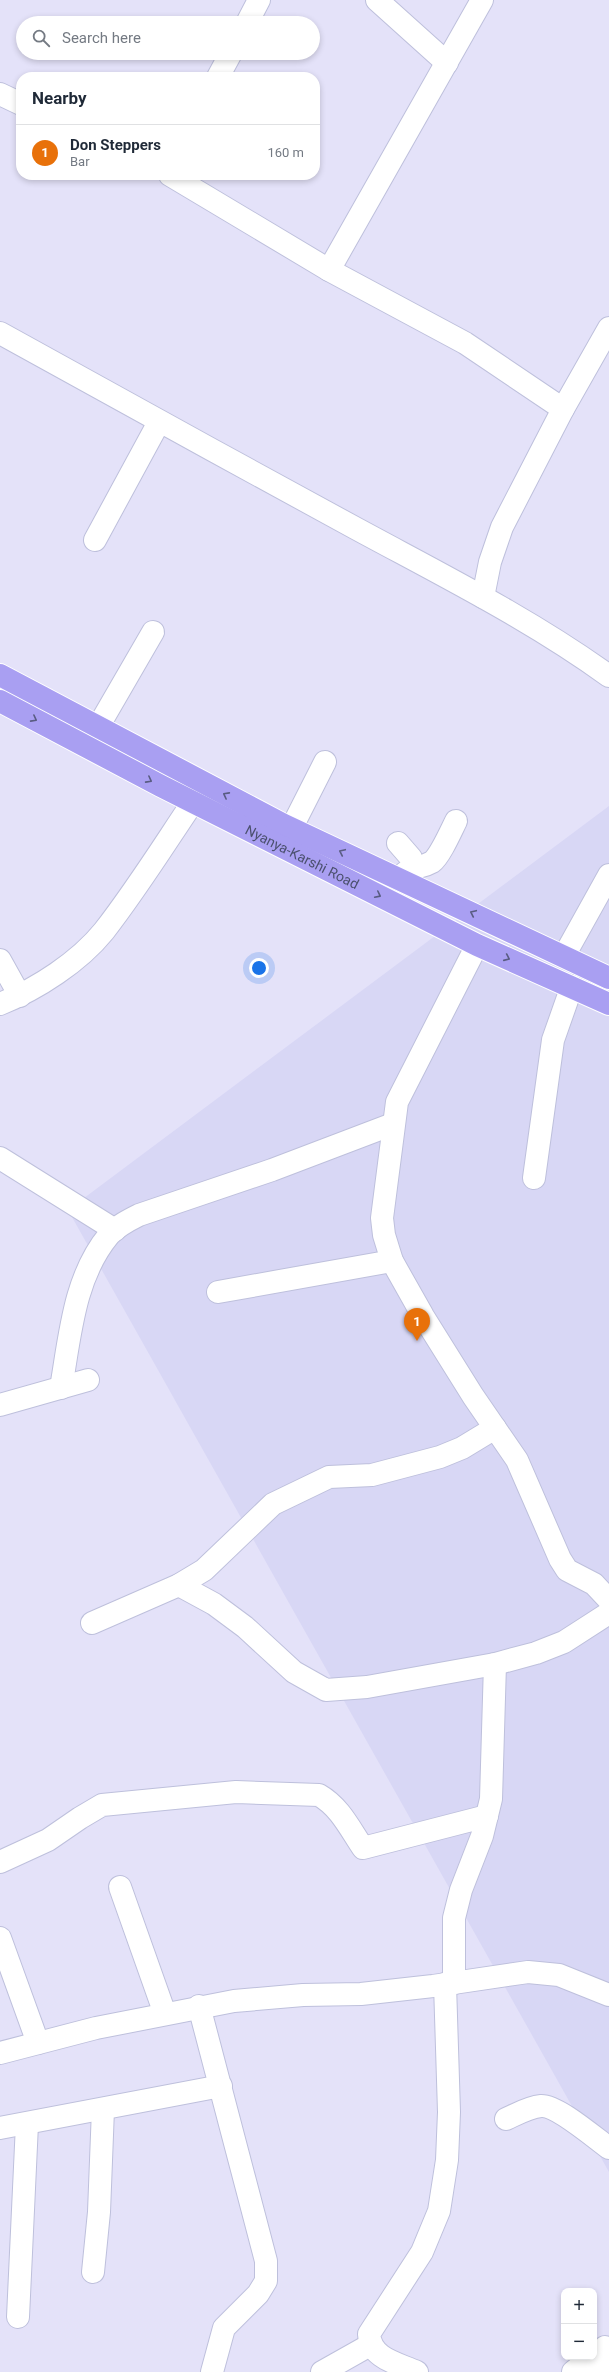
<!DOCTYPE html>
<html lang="en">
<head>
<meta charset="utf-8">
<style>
	:root { --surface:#fff; --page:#f6f6f7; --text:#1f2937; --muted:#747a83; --line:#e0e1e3; --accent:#ea580c }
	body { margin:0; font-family:Roboto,sans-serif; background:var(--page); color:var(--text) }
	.controls { position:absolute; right:12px; bottom:12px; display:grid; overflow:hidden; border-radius:8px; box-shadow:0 2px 6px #0003 }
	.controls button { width:36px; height:36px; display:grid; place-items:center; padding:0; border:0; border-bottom:1px solid var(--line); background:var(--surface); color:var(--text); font:20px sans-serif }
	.you { position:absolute; left:259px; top:968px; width:14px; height:14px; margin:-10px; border:3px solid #fff; border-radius:50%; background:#1a73e8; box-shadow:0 0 0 6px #1a73e833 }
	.badge { display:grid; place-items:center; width:26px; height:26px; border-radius:50%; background:var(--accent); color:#fff; font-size:13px; font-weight:700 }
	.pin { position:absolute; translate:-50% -33px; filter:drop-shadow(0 1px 2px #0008) }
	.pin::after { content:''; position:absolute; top:21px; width:14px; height:12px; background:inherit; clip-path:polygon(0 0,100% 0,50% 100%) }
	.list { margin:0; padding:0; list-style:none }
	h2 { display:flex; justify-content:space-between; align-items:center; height:52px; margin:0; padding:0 16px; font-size:17px }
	h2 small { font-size:13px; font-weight:400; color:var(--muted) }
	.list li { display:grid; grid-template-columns:26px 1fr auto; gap:12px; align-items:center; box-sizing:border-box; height:56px; padding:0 16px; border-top:1px solid var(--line) }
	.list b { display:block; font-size:15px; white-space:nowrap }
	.list p { margin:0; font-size:13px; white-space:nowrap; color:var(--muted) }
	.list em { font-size:13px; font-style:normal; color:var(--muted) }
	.icon { flex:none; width:22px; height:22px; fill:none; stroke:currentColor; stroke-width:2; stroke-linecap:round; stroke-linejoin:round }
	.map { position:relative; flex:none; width:609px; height:2372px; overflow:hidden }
	.search { position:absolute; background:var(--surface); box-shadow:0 2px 6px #0003; left:16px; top:16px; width:304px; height:44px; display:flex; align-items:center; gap:10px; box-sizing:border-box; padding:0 14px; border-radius:22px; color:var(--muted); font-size:15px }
	.panel { position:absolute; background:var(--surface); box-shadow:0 2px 6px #0003; left:16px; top:72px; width:304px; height:108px; border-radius:16px }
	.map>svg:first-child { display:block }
	.residential { fill:#d8d7f5 }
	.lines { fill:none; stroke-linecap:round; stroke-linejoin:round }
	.minor-casing { stroke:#bec0dc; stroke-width:24 }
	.major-casing { stroke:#fff; stroke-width:24 }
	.minor { stroke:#fff; stroke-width:22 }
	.major { stroke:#a99ff2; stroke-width:22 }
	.oneway { stroke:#595c82 }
	.labels { text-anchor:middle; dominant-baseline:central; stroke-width:3; stroke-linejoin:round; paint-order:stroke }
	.street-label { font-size:14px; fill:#4b506e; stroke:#e9e7fd }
</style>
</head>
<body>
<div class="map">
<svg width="609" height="2372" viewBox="0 0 609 2372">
	<rect width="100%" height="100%" fill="#e4e2f9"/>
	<!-- residential -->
	<polygon class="residential" points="609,806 609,2172 68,1210"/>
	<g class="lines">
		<!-- minor casing -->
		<g class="minor-casing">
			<g id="minor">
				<polyline points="377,0 447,63"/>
				<polyline points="247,23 259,0"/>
				<polyline points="218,77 231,53"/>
				<polyline points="0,94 21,104"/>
				<polyline points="170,175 329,270 465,343 563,409"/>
				<polyline points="329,270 482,0"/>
				<path d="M0,333C118,399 238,464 357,529C442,575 530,619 609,676"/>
				<polyline points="95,540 159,422"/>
				<polyline points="483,597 490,562 502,527 563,409 609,328"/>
				<polyline points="98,727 153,632"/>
				<polyline points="291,829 325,762"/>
				<polyline points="398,843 411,858 413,867"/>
				<path d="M398,879C414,863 418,870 432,862C440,856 451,831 456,821"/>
				<polyline points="477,945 397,1102 382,1218 384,1235 392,1261 423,1316 473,1396 517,1460 560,1559 567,1570 594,1584 609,1600"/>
				<polyline points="564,956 609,875"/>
				<polyline points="0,960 20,996"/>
				<path d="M0,1004C37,989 79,962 104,931C136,890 164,845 193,802"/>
				<polyline points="0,1158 115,1230"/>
				<polyline points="534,1178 553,1040 572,986"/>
				<polyline points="218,1292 392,1261"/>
				<path d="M61,1388C70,1336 74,1277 109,1235C117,1226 129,1220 139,1215L272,1170L393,1124"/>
				<polyline points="0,1405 88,1380"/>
				<polyline points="179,1585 214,1604 245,1627 294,1672 326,1690 367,1687 495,1664 536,1653 564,1642 609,1613"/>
				<polyline points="92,1623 179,1585 204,1570 273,1504 329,1477 372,1475 440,1457 462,1448 495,1428"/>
				<path d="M0,1862L48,1840L80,1818L102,1805L236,1792L319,1795C340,1807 350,1829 363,1848L487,1816"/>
				<polyline points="120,1887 165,2014"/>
				<polyline points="0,1938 38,2043"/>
				<polyline points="454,1983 454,1918 461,1890 482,1836 491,1799 495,1664"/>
				<polyline points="199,2006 266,2261 266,2281 258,2294 224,2328 212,2372"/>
				<polyline points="0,2053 96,2028 234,2001 303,1995 361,1994 433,1986 528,1972 559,1975 609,1995"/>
				<path d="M506,2119C517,2114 529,2107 541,2106C557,2105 595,2138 609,2148"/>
				<polyline points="0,2128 221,2086"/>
				<polyline points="93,2272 99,2212 103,2109"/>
				<polyline points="18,2317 27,2124"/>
				<polyline points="322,2372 370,2345"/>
				<path d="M417,2372C397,2363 371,2359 369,2334L422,2252L439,2211L447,2160L449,2112L445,1984"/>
				<polyline points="573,2372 592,2357"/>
				<polyline points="598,2372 605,2347"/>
			</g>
		</g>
		<!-- major casing -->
		<g class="major-casing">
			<g id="major">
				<polyline points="0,675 284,825 609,978"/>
				<path id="s1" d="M0,701L161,786L477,945L609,1004"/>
			</g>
		</g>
		<!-- minor -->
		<use href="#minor" class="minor"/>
		<!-- major -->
		<use href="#major" class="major"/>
	</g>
	<!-- one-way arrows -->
	<defs><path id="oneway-chevron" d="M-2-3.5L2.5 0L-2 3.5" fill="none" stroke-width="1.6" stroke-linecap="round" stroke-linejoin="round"/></defs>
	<g class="oneway">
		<use href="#oneway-chevron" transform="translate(34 719) rotate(28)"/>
		<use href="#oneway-chevron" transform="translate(149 780) rotate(28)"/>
		<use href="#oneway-chevron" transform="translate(226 795) rotate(-152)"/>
		<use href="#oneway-chevron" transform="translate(342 852) rotate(-155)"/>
		<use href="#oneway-chevron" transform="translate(378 895) rotate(27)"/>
		<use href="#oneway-chevron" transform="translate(473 913) rotate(-155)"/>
		<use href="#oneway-chevron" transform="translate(507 958) rotate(24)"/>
	</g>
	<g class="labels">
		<!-- street labels -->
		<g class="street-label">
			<text stroke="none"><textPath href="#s1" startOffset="340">Nyanya-Karshi Road</textPath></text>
		</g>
	</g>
</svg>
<div class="controls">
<button>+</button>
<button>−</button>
</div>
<div class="you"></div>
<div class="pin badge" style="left:417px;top:1341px;background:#e8710a">1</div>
<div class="search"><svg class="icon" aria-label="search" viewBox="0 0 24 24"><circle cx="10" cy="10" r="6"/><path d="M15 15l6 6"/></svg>Search here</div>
<section class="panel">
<h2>Nearby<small></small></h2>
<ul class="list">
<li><span class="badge" style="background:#e8710a">1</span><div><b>Don Steppers</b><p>Bar</p></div><em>160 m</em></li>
</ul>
</section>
</div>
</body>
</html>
